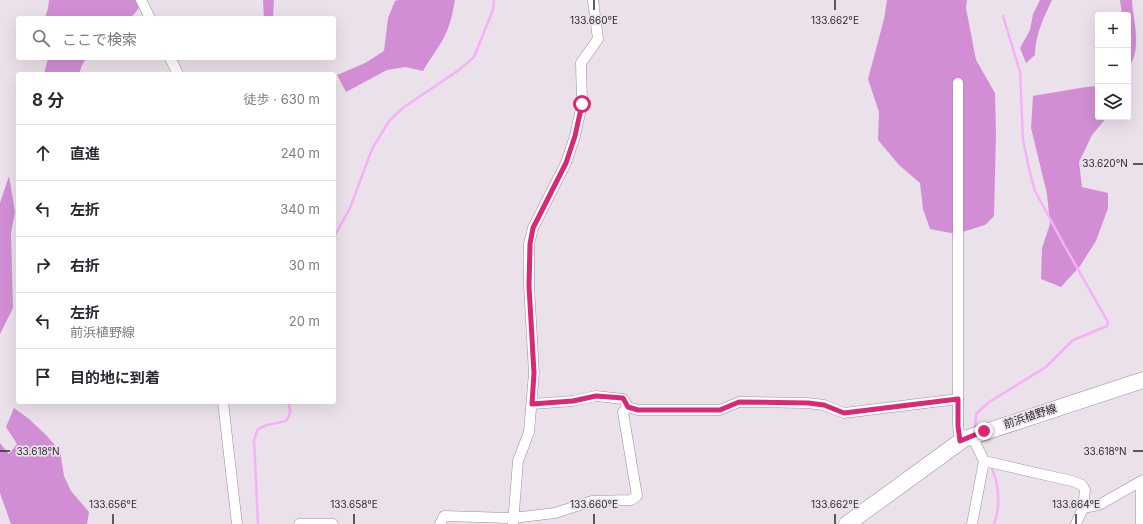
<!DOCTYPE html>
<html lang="ja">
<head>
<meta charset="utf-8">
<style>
	:root { --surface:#fff; --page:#f2f2f3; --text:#2b2b33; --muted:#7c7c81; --line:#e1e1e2 }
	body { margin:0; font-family:Inter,"Noto Sans JP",sans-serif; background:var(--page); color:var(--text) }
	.controls { position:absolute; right:12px; top:12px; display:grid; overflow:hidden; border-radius:4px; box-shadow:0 4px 16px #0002 }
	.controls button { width:36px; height:36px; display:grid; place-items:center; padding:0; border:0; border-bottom:1px solid var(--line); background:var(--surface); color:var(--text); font:20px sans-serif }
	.stop { position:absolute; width:12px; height:12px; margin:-9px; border:3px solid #db2777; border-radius:50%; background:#fff }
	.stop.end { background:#db2777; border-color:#fff; box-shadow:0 1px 4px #0008 }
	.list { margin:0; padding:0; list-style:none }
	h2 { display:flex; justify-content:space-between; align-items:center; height:52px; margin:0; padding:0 16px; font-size:17px }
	h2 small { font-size:13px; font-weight:400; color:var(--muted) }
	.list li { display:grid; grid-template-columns:26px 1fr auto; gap:12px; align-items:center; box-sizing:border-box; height:56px; padding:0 16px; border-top:1px solid var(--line) }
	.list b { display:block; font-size:15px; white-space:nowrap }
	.list p { margin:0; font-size:13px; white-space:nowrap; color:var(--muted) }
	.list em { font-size:13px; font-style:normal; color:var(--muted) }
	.icon { flex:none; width:22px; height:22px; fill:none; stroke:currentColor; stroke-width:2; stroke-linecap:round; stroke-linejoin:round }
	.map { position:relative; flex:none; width:1143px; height:524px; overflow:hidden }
	.search { position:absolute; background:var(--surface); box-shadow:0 4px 16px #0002; left:16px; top:16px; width:320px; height:44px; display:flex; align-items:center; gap:10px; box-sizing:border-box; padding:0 14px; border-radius:4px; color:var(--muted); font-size:15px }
	.panel { position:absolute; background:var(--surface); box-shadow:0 4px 16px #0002; left:16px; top:72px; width:320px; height:332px; border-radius:4px }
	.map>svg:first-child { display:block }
	.forest { fill:#d28ed5 }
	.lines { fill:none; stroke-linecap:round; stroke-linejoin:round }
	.stream { stroke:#f6b0f8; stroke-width:2.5 }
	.street-casing { stroke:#998f99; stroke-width:11 }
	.primary-casing { stroke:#998f99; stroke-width:17 }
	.street { stroke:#fff; stroke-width:10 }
	.primary { stroke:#fff; stroke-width:16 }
	.route { stroke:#db2777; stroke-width:5 }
	.ticks { fill:none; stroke:#2e2a2e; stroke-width:1.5 }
	.labels { text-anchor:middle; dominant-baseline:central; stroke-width:3.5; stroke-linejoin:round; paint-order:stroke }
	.street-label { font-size:11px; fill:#2e2a2e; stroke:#ebe1eb }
	.ticks-label { font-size:10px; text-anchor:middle; fill:#2e2a2e; stroke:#ebe1eb; stroke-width:3.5; stroke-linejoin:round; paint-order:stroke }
</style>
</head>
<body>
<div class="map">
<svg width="1143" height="524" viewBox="0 0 1143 524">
	<rect width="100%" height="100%" fill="#ebe1eb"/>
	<!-- forest -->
	<g class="forest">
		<polygon points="49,0 144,0 135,13 130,18 45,18 48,8"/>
		<polygon points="263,0 274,0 273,18 264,18"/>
		<path d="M398,0H455C453,11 451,23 446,33C440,47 430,58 423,71L405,67L387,70L346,92L337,75L365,63L384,51L388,18L395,1Z"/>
		<polygon points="887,0 967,0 966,8 976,60 995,93 996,133 994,216 985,225 956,234 930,229 923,209 920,183 899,165 878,140 879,112 868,79 884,19"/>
		<path d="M1040,0H1052C1044,17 1035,35 1035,55L1026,63L1020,48L1030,30L1033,14Z"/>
		<path d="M1120,0H1132C1133,21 1143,50 1128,68V15H1122Z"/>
		<polygon points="48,58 87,58 82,65 79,74 44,74"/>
		<polygon points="1098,86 1098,117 1107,117 1092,135 1079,162 1082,187 1108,193 1108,208 1096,241 1080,266 1061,287 1041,279 1042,248 1050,224 1047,194 1031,128 1033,96 1086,87"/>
		<polygon points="9,176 15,212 11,233 13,308 0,334 0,203"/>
		<polygon points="14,408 29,419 46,435 60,451 64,476 71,491 89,512 87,524 11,524 0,493 0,443 9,454 17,444 6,427"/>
	</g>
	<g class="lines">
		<!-- stream -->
		<g class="stream">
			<polyline points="334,237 350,208 372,149 389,121 404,107 459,70 474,57 493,10 494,0"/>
			<polyline points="975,429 976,414 989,402 1046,367 1073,340 1107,326 1108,322 1063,243 1035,191 1030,173 1023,140 1020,72 1003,16"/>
			<path d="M991,466C999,485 1001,505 994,524"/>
			<path d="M258,524L254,440L258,429L267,425L286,421C291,414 291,410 288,402"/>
		</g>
		<!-- street casing -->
		<g class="street-casing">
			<g id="street">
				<polyline points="141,0 150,18"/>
				<polyline points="170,58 178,74"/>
				<polyline points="958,83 958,426 960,441"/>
				<polyline points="223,402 237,524"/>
				<polyline points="532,404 573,401 596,396 623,399 628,407 638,410 720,410 739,402 807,403 824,405 844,413 958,399"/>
				<polyline points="972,436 984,461 1072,481 1082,485 1085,490 1083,508 1099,505 1143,480"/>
				<polyline points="1141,482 1141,524"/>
				<polyline points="299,524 333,524"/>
				<polyline points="440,524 444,516 513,518 555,513 592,501 631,500 637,496 623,412 628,407"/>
				<polyline points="513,524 518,461 529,432 534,373 529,286 529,244 533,228 566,163 575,136 582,104 581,63 598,39 593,0"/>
				<polyline points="972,524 984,461"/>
				<polyline points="1076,524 1083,508"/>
			</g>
		</g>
		<!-- primary casing -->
		<g class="primary-casing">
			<polyline id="primary" points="847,524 964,439 1143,380"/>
		</g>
		<!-- street -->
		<use href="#street" class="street"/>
		<!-- primary -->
		<use href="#primary" class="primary"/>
	</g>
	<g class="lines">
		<!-- route -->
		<polyline class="route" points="582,104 575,136 566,163 533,228 530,244 529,286 534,373 532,404 573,401 596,396 623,398 628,407 638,410 720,410 739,402 808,403 824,405 844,413 958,399 958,426 960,441 984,431"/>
	</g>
	<!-- ticks -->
	<path class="ticks" d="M594,0V10M835,0V10M1133,164H1143M0,451H10M1133,451H1143M113,514V524M354,514V524M594,514V524M835,514V524M1076,514V524"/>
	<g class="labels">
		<!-- street labels -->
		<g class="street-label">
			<text transform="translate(1030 416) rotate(-18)">前浜植野線</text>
		</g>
	</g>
	<g class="ticks-label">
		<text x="594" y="24">133.660°E</text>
		<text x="835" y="24">133.662°E</text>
		<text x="1105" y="167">33.620°N</text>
		<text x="38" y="455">33.618°N</text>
		<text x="1105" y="455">33.618°N</text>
		<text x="113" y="508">133.656°E</text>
		<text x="354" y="508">133.658°E</text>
		<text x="594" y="508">133.660°E</text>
		<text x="835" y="508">133.662°E</text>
		<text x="1076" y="508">133.664°E</text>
	</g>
</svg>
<div class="controls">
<button>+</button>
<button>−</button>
<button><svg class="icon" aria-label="layers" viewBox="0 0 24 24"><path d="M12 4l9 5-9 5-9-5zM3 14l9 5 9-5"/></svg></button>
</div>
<div class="stop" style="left:582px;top:104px"></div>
<div class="stop end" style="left:984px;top:431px"></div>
<div class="search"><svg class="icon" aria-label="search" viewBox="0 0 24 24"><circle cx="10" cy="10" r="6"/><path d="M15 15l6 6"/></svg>ここで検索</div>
<section class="panel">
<h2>8 分<small>徒歩 · 630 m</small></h2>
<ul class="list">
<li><svg class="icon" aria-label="ahead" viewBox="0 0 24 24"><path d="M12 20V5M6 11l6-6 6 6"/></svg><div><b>直進</b></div><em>240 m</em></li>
<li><svg class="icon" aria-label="left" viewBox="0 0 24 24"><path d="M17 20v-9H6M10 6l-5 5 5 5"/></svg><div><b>左折</b></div><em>340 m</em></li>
<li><svg class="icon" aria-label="right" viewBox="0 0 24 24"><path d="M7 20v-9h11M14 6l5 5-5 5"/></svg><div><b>右折</b></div><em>30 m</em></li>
<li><svg class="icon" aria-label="left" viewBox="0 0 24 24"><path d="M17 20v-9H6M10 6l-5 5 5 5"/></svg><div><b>左折</b><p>前浜植野線</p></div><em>20 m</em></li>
<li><svg class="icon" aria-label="arrive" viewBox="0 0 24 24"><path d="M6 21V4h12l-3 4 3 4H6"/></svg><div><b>目的地に到着</b></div></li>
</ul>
</section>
</div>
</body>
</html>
